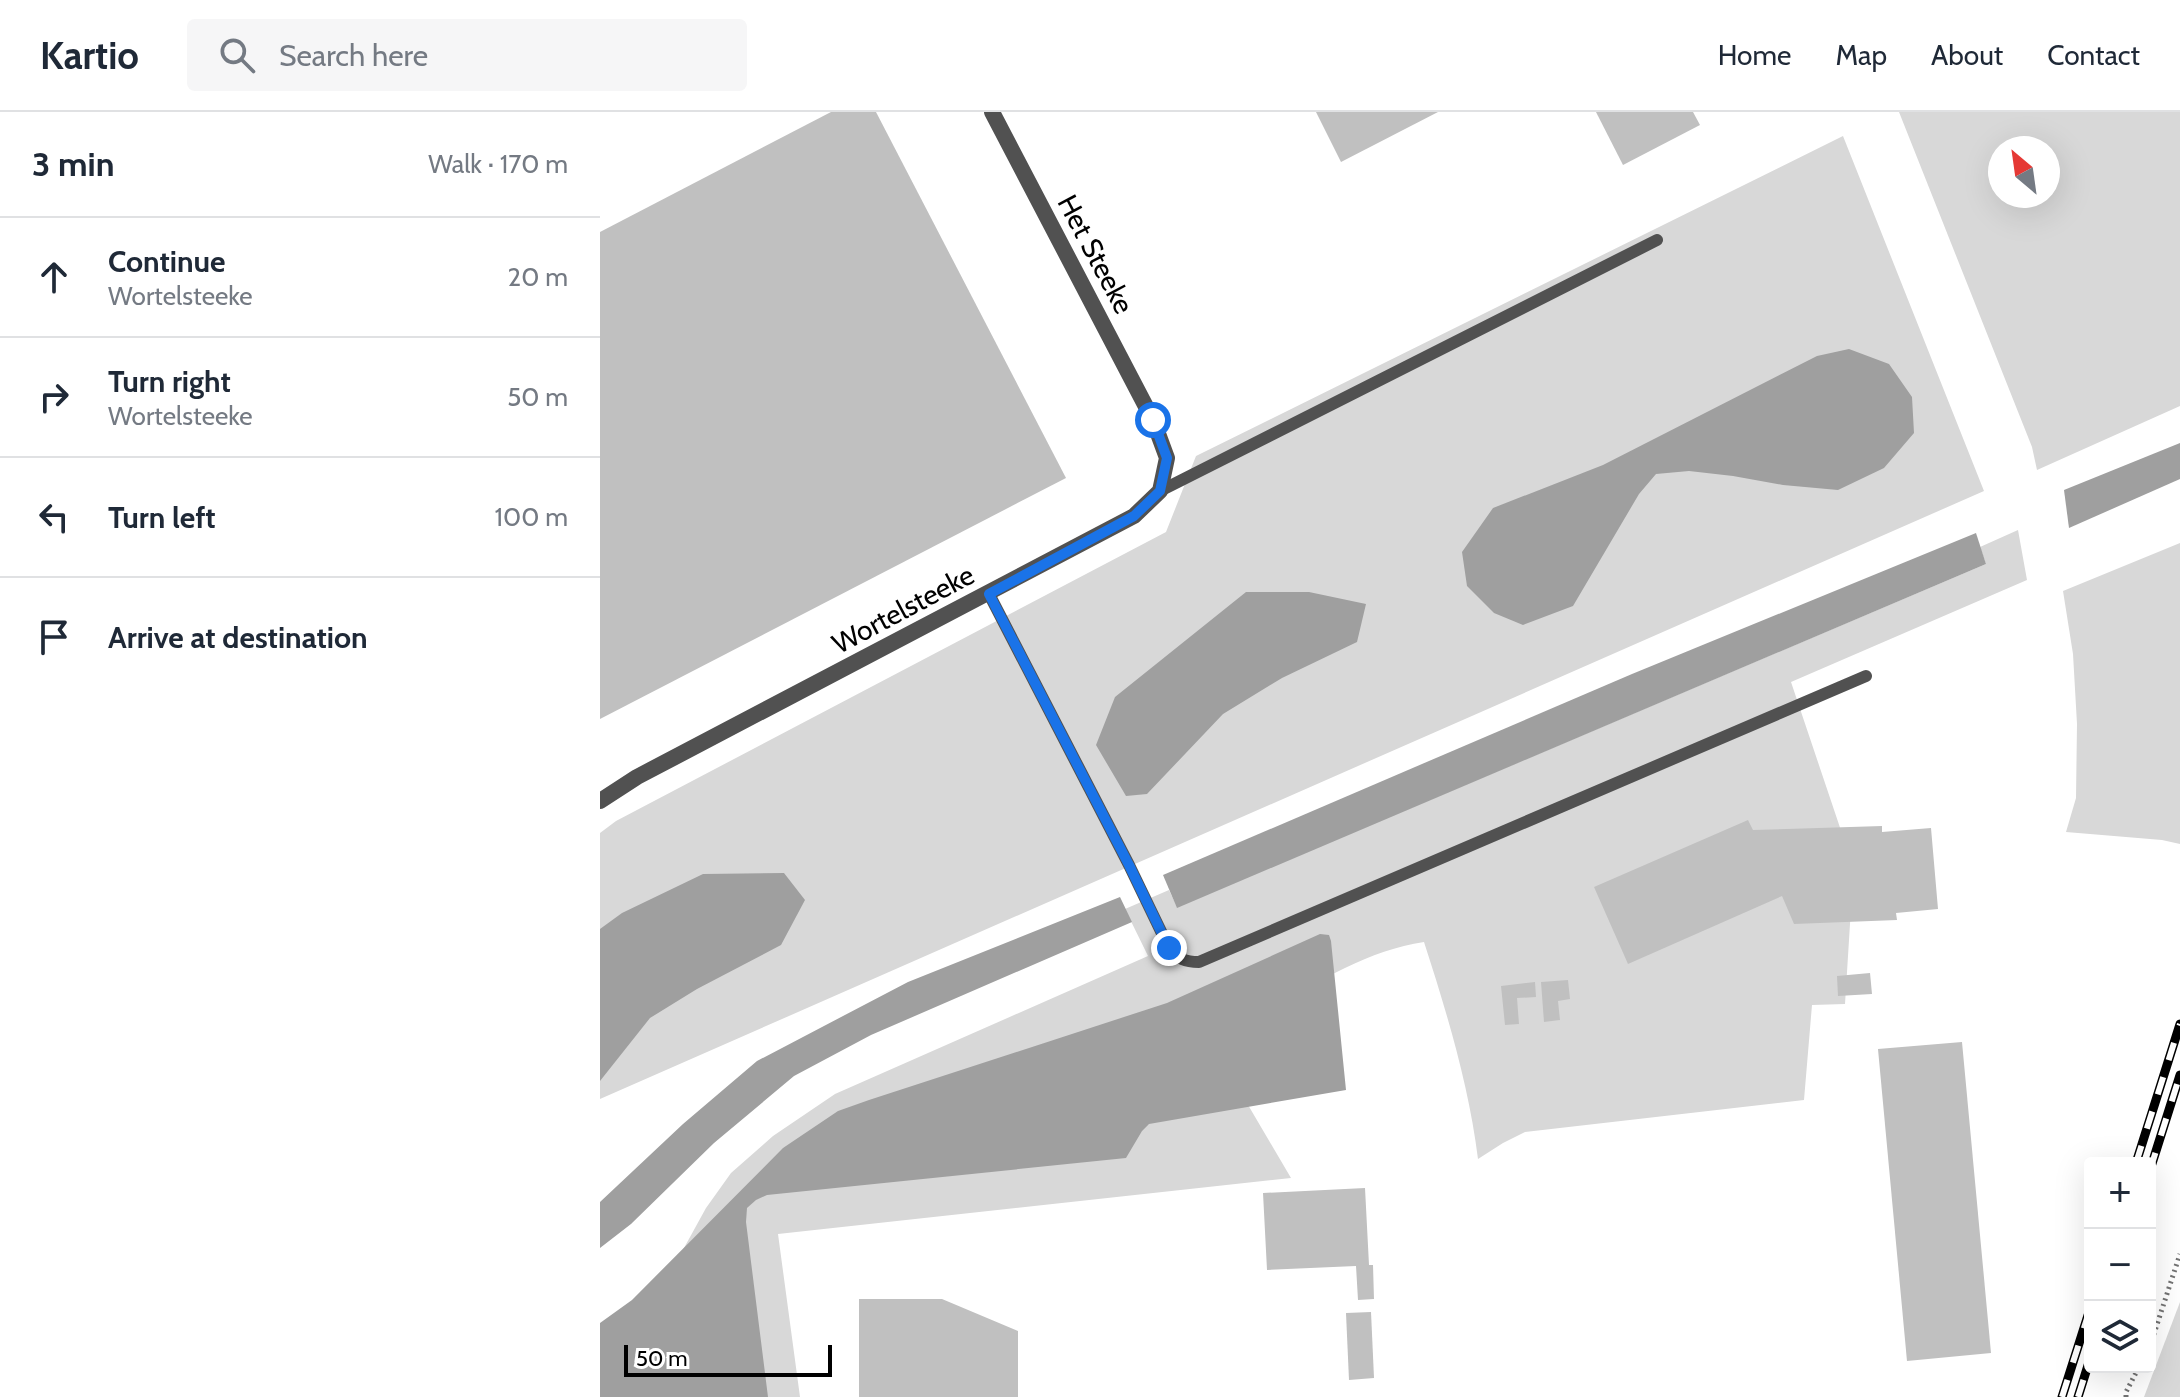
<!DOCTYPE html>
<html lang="en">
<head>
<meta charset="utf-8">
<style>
	:root { --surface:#fff; --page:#f6f6f7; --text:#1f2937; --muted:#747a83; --line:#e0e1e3 }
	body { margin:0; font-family:Cabin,sans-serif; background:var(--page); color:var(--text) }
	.controls { position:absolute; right:24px; bottom:24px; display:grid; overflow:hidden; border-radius:8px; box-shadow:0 8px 32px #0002 }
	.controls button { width:72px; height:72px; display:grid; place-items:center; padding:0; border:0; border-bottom:2px solid var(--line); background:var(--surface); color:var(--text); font:40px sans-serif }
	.compass { position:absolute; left:1388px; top:24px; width:72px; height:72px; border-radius:50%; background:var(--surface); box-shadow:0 8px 32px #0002; rotate:331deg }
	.scale { position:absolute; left:24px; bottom:20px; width:208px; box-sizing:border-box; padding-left:8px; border:4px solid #000; border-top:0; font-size:22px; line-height:28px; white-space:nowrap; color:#000; -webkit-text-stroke:6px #fff; paint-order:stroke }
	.stop { position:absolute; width:24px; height:24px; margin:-18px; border:6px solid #1a73e8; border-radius:50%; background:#fff }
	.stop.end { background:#1a73e8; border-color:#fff; box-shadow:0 2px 8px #0008 }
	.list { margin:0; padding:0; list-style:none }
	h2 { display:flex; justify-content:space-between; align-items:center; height:104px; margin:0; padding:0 32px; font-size:34px }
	h2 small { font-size:26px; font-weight:400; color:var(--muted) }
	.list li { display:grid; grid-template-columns:52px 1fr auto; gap:24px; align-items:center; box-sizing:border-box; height:120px; padding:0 32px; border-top:2px solid var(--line) }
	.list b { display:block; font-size:30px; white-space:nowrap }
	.list p { margin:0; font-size:26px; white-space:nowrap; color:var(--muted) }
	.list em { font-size:26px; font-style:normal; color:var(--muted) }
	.icon { flex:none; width:44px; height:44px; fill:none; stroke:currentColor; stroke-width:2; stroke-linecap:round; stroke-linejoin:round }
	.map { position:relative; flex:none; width:1580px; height:1285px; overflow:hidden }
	header { display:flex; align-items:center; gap:48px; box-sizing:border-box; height:112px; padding:0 40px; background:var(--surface); border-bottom:2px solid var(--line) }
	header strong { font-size:38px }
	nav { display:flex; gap:44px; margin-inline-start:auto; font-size:28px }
	.search { width:560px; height:72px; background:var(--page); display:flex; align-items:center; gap:20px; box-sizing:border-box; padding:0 28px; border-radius:8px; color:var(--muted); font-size:30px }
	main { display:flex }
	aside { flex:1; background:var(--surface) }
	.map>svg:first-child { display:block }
	.green { fill:#d8d8d8; fill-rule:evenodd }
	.water { fill:#9f9f9f }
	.building { fill:#c0c0c0 }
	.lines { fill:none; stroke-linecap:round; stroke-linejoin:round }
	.path { stroke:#737373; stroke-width:5; stroke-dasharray:2 4; stroke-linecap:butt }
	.lane { stroke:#515151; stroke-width:12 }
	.street { stroke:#515151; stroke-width:16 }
	.rail-casing { stroke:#000; stroke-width:9 }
	.rail { stroke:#fff; stroke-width:6; stroke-dasharray:18; stroke-linecap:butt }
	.route { stroke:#1a73e8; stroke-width:10 }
	.labels { text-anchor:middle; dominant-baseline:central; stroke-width:6; stroke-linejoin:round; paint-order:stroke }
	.street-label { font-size:28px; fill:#000; stroke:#fff }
</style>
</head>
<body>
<header>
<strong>Kartio</strong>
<div class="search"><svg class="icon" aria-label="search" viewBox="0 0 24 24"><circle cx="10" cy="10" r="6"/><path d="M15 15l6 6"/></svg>Search here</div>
<nav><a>Home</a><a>Map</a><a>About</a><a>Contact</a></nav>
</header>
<main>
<aside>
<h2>3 min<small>Walk · 170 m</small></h2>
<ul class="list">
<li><svg class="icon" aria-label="ahead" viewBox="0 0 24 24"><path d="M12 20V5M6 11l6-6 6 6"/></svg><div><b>Continue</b><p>Wortelsteeke</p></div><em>20 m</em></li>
<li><svg class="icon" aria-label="right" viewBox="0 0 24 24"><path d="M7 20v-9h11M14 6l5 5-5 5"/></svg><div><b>Turn right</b><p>Wortelsteeke</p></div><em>50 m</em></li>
<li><svg class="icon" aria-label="left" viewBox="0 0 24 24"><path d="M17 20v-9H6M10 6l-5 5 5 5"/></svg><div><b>Turn left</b></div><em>100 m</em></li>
<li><svg class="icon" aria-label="arrive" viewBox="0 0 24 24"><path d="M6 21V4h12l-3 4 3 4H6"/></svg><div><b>Arrive at destination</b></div></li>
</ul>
</aside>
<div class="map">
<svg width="1580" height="1285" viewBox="0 0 1580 1285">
	<rect width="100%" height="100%" fill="#fff"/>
	<!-- green -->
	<g class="green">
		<path d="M1299,0H1580V294L1437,358L1432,335ZM1448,36V84H1400V36Z"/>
		<polygon points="1243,24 1384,379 0,987 0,721 16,709 566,420 596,344"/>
		<path d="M1418,418L1427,468L1191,570L1261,778L1252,780L1245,892L1212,893L1204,988L925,1020L903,1031L878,1047C869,974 847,901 824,830C749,841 678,896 614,935L691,1066L178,1122L200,1285H0V1275L57,1185L106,1096L131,1061L173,1024L235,982L548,844L525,797L569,778L577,795L1386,452L1380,435Z"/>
		<polygon points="1580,431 1580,732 1562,728 1466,720 1476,686 1477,612 1473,542 1463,479"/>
		<polygon points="1580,1190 1580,1285 1544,1285"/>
	</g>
	<!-- water -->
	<g class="water">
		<polygon points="1249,237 1289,252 1312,285 1314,321 1284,356 1238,378 1183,373 1133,364 1089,359 1056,362 1039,382 973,494 923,513 894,501 867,474 862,440 893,396 1003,353 1217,244"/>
		<polygon points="1580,331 1580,367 1469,416 1464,378"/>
		<polygon points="1376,421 1386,452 577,796 563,763 1032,562"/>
		<polygon points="646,480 709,480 766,492 757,530 682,566 623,602 547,682 526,684 496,633 515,585"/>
		<polygon points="184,761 205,788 181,833 97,877 50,906 0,969 0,817 22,801 103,762"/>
		<polygon points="520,785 532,810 271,923 194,964 114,1031 31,1112 0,1136 0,1090 83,1012 157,949 308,870"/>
		<polygon points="720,822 729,823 731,829 746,978 549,1012 542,1019 526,1046 167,1083 156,1088 147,1096 146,1110 168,1285 0,1285 0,1211 32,1188 183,1036 238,999 269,988 567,891"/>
	</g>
	<!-- building -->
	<g class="building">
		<polygon points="231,0 276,0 466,366 0,607 0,120"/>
		<polygon points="716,0 838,0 741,50"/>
		<polygon points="996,0 1093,0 1100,13 1023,53"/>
		<polygon points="1148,708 1153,718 1282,714 1282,720 1331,716 1338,797 1296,801 1297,808 1194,812 1182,784 1028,852 994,775"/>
		<polygon points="1270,861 1272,882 1238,884 1237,864"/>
		<polygon points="968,868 970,887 958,889 960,908 944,910 941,870"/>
		<polygon points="935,870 936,885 917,886 919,912 905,913 901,874"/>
		<polygon points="1362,930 1391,1241 1307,1249 1278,937"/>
		<polygon points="765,1076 769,1153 773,1153 774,1187 758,1188 756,1154 667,1158 663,1081"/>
		<polygon points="259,1187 342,1187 418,1219 418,1285 259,1285"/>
		<polygon points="771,1200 774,1266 749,1268 746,1201"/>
	</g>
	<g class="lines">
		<!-- path -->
		<g class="path">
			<polyline points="1550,1234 1580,1142"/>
			<polyline points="1526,1285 1526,1280 1539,1255"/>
		</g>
		<!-- lane -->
		<g class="lane">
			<polyline points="560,379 1057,128"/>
			<path d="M389,482L529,753L569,836C578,847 585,850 599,850L1266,564"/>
		</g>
		<!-- street -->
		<polyline class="street" points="0,689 37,665 534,404 560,379 567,346 553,308 392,0"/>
		<!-- rail casing -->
		<g class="rail-casing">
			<g id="rail">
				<polyline points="1536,1051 1580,912"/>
				<polyline points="1550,1058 1580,963"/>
				<polyline points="1462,1285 1490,1197"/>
				<polyline points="1478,1285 1490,1247"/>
			</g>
		</g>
		<!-- rail -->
		<use href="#rail" class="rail"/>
	</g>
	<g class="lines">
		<!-- route -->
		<polyline class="route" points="553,308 567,346 560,379 534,404 389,482 529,753 569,836"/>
	</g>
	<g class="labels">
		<!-- street labels -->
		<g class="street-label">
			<text transform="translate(496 142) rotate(62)">Het Steeke</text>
			<text transform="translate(303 497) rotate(-28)">Wortelsteeke</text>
		</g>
	</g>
</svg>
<div class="controls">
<button>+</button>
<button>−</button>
<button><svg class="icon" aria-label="layers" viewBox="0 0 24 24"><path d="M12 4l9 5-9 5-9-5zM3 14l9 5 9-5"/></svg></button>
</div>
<svg class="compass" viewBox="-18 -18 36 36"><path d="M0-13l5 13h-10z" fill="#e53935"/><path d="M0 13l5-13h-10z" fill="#747a83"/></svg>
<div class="scale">50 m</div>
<div class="stop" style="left:553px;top:308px"></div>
<div class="stop end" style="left:569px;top:836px"></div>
</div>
</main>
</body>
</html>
